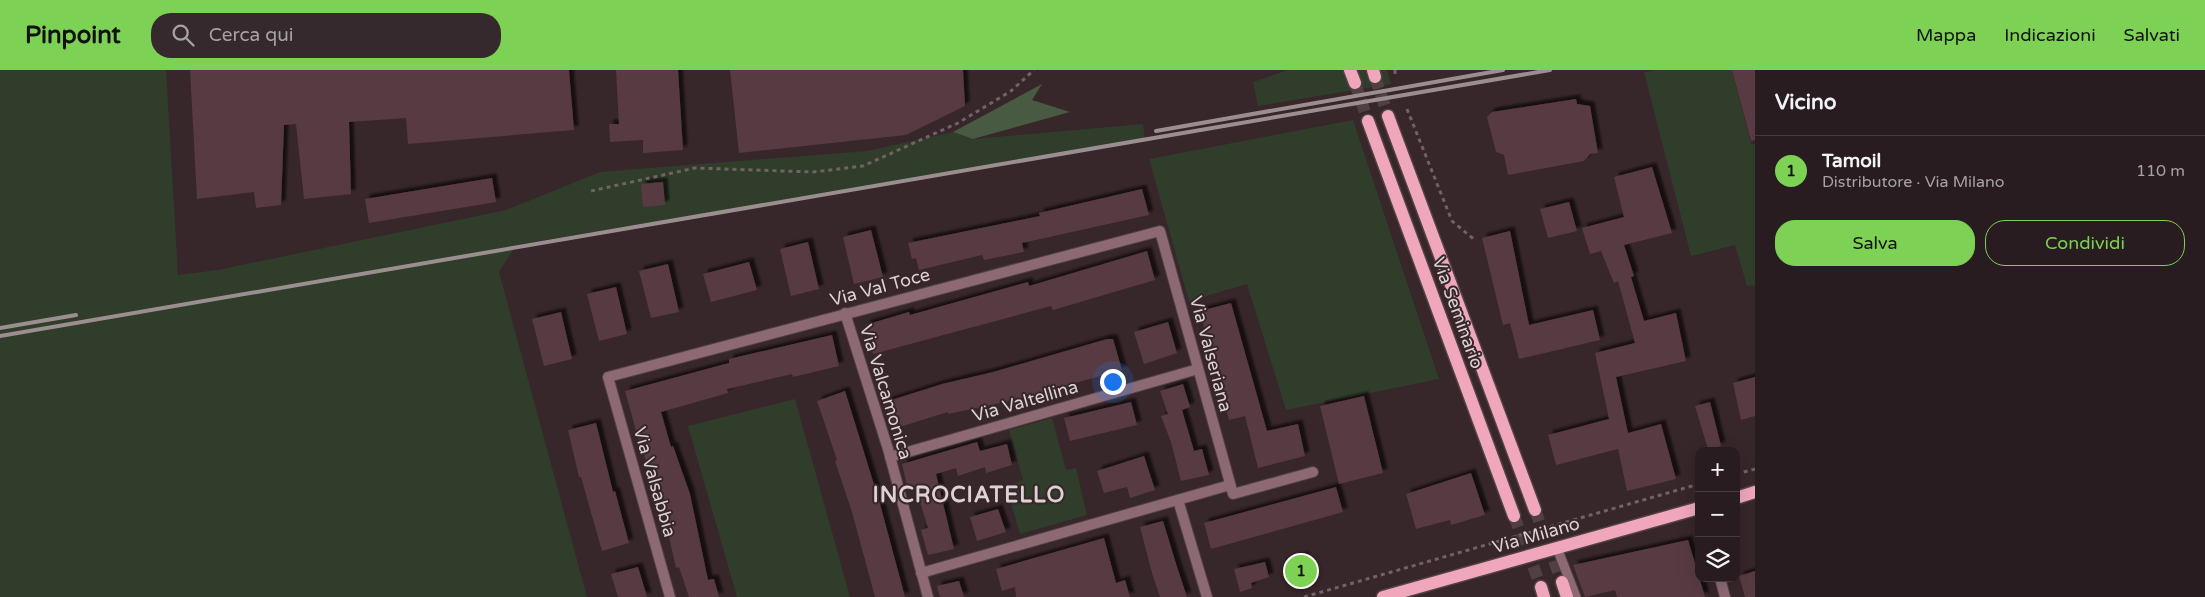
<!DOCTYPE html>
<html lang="it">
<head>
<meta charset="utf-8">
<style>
	:root { --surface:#291c20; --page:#35292d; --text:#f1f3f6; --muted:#a5a1a5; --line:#453a3e; --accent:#7dd154 }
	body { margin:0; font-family:"Varela Round",sans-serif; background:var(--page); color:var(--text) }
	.controls { position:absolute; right:15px; bottom:15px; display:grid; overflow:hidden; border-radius:10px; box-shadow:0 5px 20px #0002 }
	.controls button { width:45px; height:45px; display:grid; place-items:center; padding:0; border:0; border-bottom:1px solid var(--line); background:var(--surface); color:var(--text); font:25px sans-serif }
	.you { position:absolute; left:1112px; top:311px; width:18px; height:18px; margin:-12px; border:4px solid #fff; border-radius:50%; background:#1a73e8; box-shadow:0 0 0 8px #1a73e833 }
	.badge { display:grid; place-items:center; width:32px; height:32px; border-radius:50%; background:var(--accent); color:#111; font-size:16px; font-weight:700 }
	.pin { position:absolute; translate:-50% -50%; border:2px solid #fff; box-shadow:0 1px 5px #0006 }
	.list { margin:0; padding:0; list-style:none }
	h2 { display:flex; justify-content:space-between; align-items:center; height:65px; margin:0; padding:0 20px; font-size:21px }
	h2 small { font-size:16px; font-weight:400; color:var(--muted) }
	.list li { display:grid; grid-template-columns:32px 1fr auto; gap:15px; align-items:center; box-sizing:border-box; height:70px; padding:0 20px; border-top:1px solid var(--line) }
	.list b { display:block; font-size:19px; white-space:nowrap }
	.list p { margin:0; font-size:16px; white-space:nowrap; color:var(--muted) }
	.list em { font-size:16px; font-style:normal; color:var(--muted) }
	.actions { display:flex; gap:10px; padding:15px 20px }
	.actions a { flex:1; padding:11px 0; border:1px solid var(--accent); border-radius:20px; text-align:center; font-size:18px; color:var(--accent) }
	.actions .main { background:var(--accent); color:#111 }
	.icon { flex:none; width:28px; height:28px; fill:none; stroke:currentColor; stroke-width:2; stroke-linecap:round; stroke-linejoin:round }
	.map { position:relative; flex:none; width:1755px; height:527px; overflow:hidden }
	header { display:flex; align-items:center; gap:30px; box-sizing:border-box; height:70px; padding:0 25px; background:var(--accent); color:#111 }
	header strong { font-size:24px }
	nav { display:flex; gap:28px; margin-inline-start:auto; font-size:18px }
	.search { width:350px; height:45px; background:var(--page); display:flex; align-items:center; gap:12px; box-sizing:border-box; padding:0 18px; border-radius:20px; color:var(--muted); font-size:19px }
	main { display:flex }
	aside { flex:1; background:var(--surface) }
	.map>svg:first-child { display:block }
	.green { fill:#303d2b }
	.forest { fill:#495a42 }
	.building { fill:#583a42; filter:url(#shadow) }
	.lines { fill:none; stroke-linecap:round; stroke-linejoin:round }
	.primary-tunnel { stroke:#504044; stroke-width:12; stroke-dasharray:12 6; stroke-linecap:butt }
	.lane-casing { stroke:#524245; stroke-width:11 }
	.street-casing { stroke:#524245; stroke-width:12 }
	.primary-casing { stroke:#524245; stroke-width:15 }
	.path { stroke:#716265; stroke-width:3; stroke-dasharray:4 4; stroke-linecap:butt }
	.lane { stroke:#8d6a73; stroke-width:9 }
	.street { stroke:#8d6a73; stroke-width:10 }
	.primary { stroke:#f0a7bb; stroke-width:12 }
	.rail { stroke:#9b8e90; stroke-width:4 }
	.labels { text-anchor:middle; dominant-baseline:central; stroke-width:4; stroke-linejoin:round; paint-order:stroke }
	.street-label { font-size:18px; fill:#ddd2d4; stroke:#37262a }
	.district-label { font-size:22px; font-weight:bold; letter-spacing:1px; fill:#ddd2d4; stroke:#37262a }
</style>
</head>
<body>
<header>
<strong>Pinpoint</strong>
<div class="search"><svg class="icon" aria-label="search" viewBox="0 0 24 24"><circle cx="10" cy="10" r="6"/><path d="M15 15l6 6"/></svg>Cerca qui</div>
<nav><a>Mappa</a><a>Indicazioni</a><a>Salvati</a></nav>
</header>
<main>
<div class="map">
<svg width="1755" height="527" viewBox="0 0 1755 527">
	<defs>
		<filter id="shadow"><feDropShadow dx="4.5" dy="-4.5" stdDeviation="1" flood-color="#0009"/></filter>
	</defs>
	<rect width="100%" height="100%" fill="#37262a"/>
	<!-- green -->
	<g class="green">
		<polygon points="0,0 166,0 178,205 218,200 506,140 600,102 867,81 953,62 973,69 1143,54 1145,70 516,175 499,202 587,527 0,527"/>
		<polygon points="1288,0 1387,0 1391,14 1258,36 1253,12"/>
		<polygon points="1657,0 1732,0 1751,74 1755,74 1755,215 1747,216 1735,175 1691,186 1644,2"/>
		<polygon points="1353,50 1439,309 1286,340 1247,214 1189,231 1149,89"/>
		<polygon points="795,329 850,527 737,527 688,356"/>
		<polygon points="1052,348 1066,400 1076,398 1087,445 1020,464 1006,416 1023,410 1009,360"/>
	</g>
	<!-- forest -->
	<polygon class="forest" points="1042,14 1032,30 1070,42 973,69 953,62"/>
	<!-- building -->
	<g class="building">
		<polygon points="190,0 569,0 574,60 408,74 406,48 349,52 351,124 304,129 296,54 284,55 281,135 256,138 254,122 197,129"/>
		<polygon points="616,0 678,0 683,80 643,83 643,70 610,72 609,54 619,54"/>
		<polygon points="730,0 963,0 965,36 906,65 739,83"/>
		<polygon points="1732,0 1755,0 1755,70 1751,71"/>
		<polygon points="1576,29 1577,34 1590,36 1598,83 1590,84 1584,91 1508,105 1504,85 1496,82 1487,47 1492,42"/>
		<polygon points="1652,97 1672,163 1624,175 1634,206 1631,207 1644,251 1676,243 1686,291 1616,307 1628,363 1661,354 1676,409 1627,421 1618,379 1556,395 1548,365 1609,349 1595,283 1635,273 1618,211 1614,213 1601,181 1590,184 1582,158 1624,147 1614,107"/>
		<polygon points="492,108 496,132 369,153 365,129"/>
		<polygon points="663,112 665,135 643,137 641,114"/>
		<polygon points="1142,119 1149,145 1022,173 1024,182 984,190 982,185 919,200 916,188 912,189 908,173 1040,146 1039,143"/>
		<polygon points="1569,132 1577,161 1548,168 1540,139"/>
		<polygon points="871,160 883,207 854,214 843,167"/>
		<polygon points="1510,161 1529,255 1593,240 1600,270 1519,289 1510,253 1503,255 1482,168"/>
		<polygon points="808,172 819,219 791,226 780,179"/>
		<polygon points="1147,181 1155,210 1053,240 1051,236 873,284 865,255 909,242 910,245 1028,212 1029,216"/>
		<polygon points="749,192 757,220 711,232 703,204"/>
		<polygon points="668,194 679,242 651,248 639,201"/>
		<polygon points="616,217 627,264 599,271 587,224"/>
		<polygon points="1231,233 1267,361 1298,354 1305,386 1258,398 1245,346 1229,350 1200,241"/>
		<polygon points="561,242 572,289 544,296 532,249"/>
		<polygon points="1168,252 1177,283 1144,294 1134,262"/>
		<polygon points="832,265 839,296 793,307 792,304 727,319 728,323 661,342 671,377 673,376 690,424 708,510 714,509 719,527 689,527 679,497 676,498 665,450 667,450 638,368 625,321 729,293 729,289"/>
		<polygon points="1107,269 1113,269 1122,300 1014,330 948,344 948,342 893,359 885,332 942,314 993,302"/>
		<polygon points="1755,307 1755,346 1741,350 1733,313"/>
		<polygon points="1183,314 1190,337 1182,340 1194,381 1202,379 1209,405 1181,411 1171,372 1161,346 1168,344 1160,321"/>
		<polygon points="845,321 880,434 905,527 875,527 852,442 835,391 837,390 817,331"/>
		<polygon points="1364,326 1383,403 1339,414 1320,336"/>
		<polygon points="1131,332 1137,355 1070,371 1064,348"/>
		<polygon points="1710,332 1721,376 1708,379 1695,336"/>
		<polygon points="596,353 613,422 615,421 629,473 602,481 581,407 579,407 568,360"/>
		<polygon points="977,372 980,381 1007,374 1012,395 986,403 985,397 958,406 956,398 936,404 954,479 928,485 921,460 928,458 916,419 908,420 902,394"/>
		<polygon points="1144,386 1155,420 1130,428 1127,417 1104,423 1097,401"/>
		<polygon points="1471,403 1485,445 1451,455 1450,450 1416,459 1406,424"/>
		<polygon points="1336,417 1343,442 1211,479 1204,453"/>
		<polygon points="998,439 1006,462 977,471 970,447"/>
		<polygon points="1163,451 1177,497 1187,527 1160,527 1152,503 1140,457"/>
		<polygon points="1104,468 1116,513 1125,510 1130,527 1016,527 1015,517 1002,521 996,499"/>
		<polygon points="1688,470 1705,527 1617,527 1615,520 1585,527 1573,495"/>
		<polygon points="1304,486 1311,515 1294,519 1287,490"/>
		<polygon points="1265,492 1269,507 1251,513 1252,518 1240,522 1234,499"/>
		<polygon points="638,497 647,527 618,527 611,504"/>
		<polygon points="1755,501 1755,527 1745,527 1739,506"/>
		<polygon points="959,511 964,527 940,527 937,516"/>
	</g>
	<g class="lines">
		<!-- primary-tunnel -->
		<g class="primary-tunnel">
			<polyline points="1375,7 1388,46"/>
			<polyline points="1355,13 1368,51"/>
			<polyline points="1535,440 1562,512"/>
			<polyline points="1514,446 1541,517"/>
		</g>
		<!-- lane casing -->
		<g class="lane-casing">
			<polyline id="lane" points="1557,478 1576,527"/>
		</g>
		<!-- street casing -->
		<g class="street-casing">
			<g id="street">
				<polyline points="845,243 888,379 928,527"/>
				<polyline points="890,387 1198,299"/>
				<polyline points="1178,430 1207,527"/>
				<polyline points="921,503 1230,415"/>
				<polyline points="1720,508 1725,527"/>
				<polyline points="670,527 608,307 1160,161 1233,424 1313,402"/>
			</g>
		</g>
		<!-- primary casing -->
		<g class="primary-casing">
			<g id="primary">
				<polyline points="1350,0 1355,13"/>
				<polyline points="1373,0 1375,7"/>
				<polyline points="1388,46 1535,440"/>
				<polyline points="1368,51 1514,446"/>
				<polyline points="1736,428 1755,422"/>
				<polyline points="1562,512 1567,527"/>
				<polyline points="1541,517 1544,527"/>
				<polyline points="1383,527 1699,438"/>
			</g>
		</g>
		<!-- path -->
		<g class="path">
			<polyline points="1395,0 1395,8"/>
			<polyline points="1407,39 1452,151 1476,171"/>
			<polyline points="591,121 695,98 813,102 863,96 958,53 1011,21 1034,0"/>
			<polyline points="1736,404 1755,399"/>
			<polyline points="1304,527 1699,414"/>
		</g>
		<!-- lane -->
		<use href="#lane" class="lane"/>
		<!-- street -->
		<use href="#street" class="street"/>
		<!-- primary -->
		<use href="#primary" class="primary"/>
		<!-- rail -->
		<g class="rail">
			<polyline points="1156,61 1503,0"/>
			<polyline points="0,258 76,245"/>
			<polyline points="0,266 1550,0"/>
		</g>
	</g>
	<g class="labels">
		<!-- street labels -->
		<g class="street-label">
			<text transform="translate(880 217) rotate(-15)">Via Val Toce</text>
			<text transform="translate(1458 243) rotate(70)">Via Seminario</text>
			<text transform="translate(1211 284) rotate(75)">Via Valseriana</text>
			<text transform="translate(886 322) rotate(73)">Via Valcamonica</text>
			<text transform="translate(1025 331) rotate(-16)">Via Valtellina</text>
			<text transform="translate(655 412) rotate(74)">Via Valsabbia</text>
			<text transform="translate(1536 465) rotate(-16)">Via Milano</text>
		</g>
		<!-- district labels -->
		<g class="district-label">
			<text x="969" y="425">INCROCIATELLO</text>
		</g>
	</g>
</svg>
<div class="controls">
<button>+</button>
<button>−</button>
<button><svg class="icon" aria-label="layers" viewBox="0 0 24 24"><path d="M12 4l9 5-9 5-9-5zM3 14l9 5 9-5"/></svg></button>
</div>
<div class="you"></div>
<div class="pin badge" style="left:1301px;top:501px">1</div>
</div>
<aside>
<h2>Vicino<small></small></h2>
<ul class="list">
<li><span class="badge">1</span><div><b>Tamoil</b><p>Distributore · Via Milano</p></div><em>110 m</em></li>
</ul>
<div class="actions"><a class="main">Salva</a><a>Condividi</a></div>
</aside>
</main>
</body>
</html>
